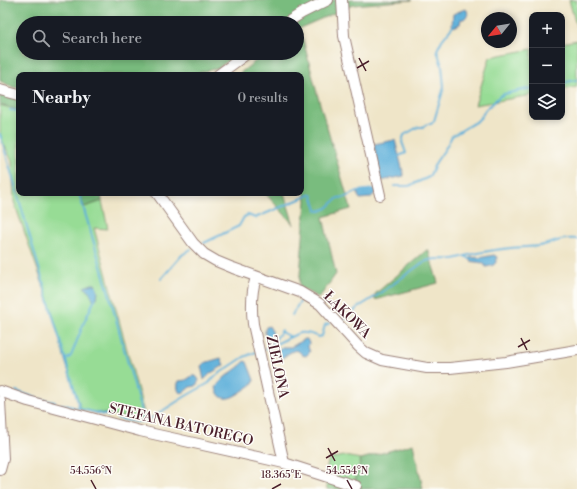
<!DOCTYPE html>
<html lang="en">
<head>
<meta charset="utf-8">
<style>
	:root { --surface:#171b24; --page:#242831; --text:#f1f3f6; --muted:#9ea1a6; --line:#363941 }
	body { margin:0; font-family:"Libre Bodoni",serif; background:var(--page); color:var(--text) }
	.controls { position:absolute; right:12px; top:12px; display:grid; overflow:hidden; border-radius:8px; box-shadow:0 2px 6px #0003 }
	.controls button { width:36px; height:36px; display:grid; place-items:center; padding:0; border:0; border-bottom:1px solid var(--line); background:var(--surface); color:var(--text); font:20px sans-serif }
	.compass { position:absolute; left:481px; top:12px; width:36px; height:36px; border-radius:50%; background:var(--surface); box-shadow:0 2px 6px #0003; rotate:240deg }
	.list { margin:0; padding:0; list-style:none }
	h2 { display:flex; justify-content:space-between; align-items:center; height:52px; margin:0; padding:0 16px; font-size:17px }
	h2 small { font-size:13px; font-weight:400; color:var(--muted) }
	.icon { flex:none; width:22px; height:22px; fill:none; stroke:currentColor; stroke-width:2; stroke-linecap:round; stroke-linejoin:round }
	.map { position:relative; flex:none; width:577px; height:489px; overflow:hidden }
	.search { position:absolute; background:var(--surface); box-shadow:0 2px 6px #0003; left:16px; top:16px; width:288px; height:44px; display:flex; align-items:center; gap:10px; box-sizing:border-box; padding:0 14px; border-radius:22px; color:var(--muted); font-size:15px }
	.panel { position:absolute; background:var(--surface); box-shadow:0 2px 6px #0003; left:16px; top:72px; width:288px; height:124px; border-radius:8px }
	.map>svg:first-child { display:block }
	.green { fill:#97dc95; stroke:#707e60 }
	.forest { fill:#79bc7e; stroke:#626e54 }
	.water { fill:#5fb0da; stroke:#546882 }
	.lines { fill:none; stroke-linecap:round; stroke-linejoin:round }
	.stream { stroke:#5fb0da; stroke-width:2 }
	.minor-casing { stroke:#9c827a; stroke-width:12 }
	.minor { stroke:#fff; stroke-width:10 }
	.ticks { fill:none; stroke:#4a1f2b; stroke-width:1.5 }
	.labels { text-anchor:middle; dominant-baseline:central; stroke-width:3; stroke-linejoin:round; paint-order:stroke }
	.street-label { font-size:14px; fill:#4a1f2b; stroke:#fdfcf7 }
	.ticks-label { font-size:10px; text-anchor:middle; fill:#4a1f2b; stroke:#fdfcf7; stroke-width:3; stroke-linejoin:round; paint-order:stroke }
</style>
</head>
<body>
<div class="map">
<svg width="577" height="489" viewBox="0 0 577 489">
	<rect width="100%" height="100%" fill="#fdfcf7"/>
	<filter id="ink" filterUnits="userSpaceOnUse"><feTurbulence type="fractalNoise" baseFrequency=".025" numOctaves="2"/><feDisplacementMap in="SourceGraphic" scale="8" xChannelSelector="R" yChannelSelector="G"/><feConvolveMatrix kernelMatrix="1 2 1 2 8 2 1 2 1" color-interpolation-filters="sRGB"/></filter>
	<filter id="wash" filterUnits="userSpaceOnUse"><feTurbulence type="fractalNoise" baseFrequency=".012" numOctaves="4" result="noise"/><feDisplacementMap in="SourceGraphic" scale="16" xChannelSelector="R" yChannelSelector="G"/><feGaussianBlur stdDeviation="0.9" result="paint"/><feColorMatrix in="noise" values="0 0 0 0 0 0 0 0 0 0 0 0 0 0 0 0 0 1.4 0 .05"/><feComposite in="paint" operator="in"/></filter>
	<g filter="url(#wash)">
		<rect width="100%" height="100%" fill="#efe5c8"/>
		<!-- green -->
		<g class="green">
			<polygon points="569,0 577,0 577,29"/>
			<polygon points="577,40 577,87 562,90 562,43"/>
			<polygon points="532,49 532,95 475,105 490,57"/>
			<polygon points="0,105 19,110 19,193 79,193 84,207 102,201 108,229 94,228 146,420 81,410 65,360 52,311 14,202 12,161 0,136"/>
			<polygon points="344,456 361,459 353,489 327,489 327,483 323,481 329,459"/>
		</g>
		<!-- forest -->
		<g class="forest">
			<polygon points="0,0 412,0 353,5 300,28 318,97 351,209 323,217 336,274 319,298 299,287 306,200 301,179 301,75 240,75 240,73 266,53 297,53 297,30 299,28 297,28 297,23 23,23 23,53 238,53 218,68 190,75 19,75 19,88 13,87 0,81"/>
			<polygon points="0,93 19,96 19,110 0,105"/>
			<polygon points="79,193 101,193 102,201 84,207"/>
			<polygon points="265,193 284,193 294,225"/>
			<polygon points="428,249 438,283 375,300 375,294"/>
			<polygon points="413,444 423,489 353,489 361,459"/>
		</g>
		<!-- water -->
		<g class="water">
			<polygon points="465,9 467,10 468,15 464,19 461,19 460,24 454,27 452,25 453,14"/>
			<polygon points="395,140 404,176 381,181 374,144"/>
			<polygon points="376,189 377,192 370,198 360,199 358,196 358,191"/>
			<path d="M494,255L497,257C497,265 492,266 486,267C483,261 477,263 471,261L470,259L471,257L479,258Z"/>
			<polygon points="92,284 95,284 98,291 97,298 95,299 93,299 88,290 84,287"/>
			<path d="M269,326L272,331L273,337L271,339L267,340C265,336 264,332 266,327Z"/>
			<path d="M305,339H307L309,343L308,347L310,352L306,356L302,355C296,345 289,354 282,358C278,357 277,356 276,352L282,347H291Z"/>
			<polygon points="221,358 224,365 223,366 211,373 204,380 201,366 204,363"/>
			<path d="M245,361L247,362L254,380L253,384C241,391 222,410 216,388C222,376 236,371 245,361Z"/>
			<path d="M192,376H196L199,380L196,386L190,387L184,392L180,393C177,390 177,384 179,381L186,380Z"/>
		</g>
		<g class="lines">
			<!-- stream -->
			<g class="stream">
				<polyline points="562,83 576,80"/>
				<polyline points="10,110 19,111"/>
				<polyline points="0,134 80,409"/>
				<polyline points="399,156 406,153 402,142 404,135 418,127 423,127 427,124 431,124 434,121 444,87 442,66 437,50 442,40 453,26"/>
				<polyline points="394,186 409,186 429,177 436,162 445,149 452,136 477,121 481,117 485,110 500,96 504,94 532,88"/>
				<polyline points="79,193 109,293 144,422"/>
				<polyline points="204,243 239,226 244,217 248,215 255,218 312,194 317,210 320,211 327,208 338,198 346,197 358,191 375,189"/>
				<polyline points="465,256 470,259"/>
				<polyline points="161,279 182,255 191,249"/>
				<polyline points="296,308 300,302"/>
				<polyline points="292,315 295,310"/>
				<path d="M342,319L349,317L357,308L381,293L422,263C437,255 446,262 458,258C475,253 492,250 511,248C520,247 529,247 539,246C553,244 561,237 577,239"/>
				<polyline points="281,332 291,337"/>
				<polyline points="271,346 282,330"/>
				<path d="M265,349L299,333C308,332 311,334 319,337L322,336L325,325L330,323"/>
				<polyline points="66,360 71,356 85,320 95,299"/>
				<polyline points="16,391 36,398"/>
				<polyline points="39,399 55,402"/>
				<polyline points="61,404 109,416"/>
				<polyline points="159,413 186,396 209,383 214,377 244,357 256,352"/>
				<path d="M117,418C130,421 140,425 153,417"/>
			</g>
		</g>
	</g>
	<g filter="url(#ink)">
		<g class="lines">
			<!-- minor casing -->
			<g class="minor-casing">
				<g id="minor">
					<polyline points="342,0 344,36 380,195"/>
					<polyline points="286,23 302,13 328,0"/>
					<polyline points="218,75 248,53"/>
					<polyline points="0,90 19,95"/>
					<polyline points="157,193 193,243 204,254 216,261 233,268 300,292 320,304 358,346 366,353 382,360 427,368 450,368 506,362 577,350"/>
					<path d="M256,277C251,293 251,307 253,324L284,463"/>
					<polyline points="0,391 28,401 140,431 284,463 356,486"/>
					<polyline points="0,401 3,459 0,470"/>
				</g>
			</g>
			<!-- minor -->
			<use href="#minor" class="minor"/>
		</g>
	</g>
	<!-- ticks -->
	<path class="ticks" d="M359,58L366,71M357,68L369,61M521,338L527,350M518,347L530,340M328,448L335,461M326,458L338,451M91,480L96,489M347,480L352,489M272,489L281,484"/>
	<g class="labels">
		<!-- street labels -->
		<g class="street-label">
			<text transform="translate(347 315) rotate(45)">ŁĄKOWA</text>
			<text transform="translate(277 367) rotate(78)">ZIELONA</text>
			<text transform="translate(181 425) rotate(13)">STEFANA BATOREGO</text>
		</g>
	</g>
	<g class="ticks-label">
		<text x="91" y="474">54.556°N</text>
		<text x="347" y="474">54.554°N</text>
		<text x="281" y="478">18.365°E</text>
	</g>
</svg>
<div class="controls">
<button>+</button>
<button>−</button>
<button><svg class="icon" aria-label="layers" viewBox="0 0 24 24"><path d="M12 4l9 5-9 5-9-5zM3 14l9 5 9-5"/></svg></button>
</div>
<svg class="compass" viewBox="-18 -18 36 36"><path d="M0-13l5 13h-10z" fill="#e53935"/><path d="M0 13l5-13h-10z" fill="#9ea1a6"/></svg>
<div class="search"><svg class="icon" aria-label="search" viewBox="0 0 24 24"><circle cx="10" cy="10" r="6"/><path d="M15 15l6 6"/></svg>Search here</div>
<section class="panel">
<h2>Nearby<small>0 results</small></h2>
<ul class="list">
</ul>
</section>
</div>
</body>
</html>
